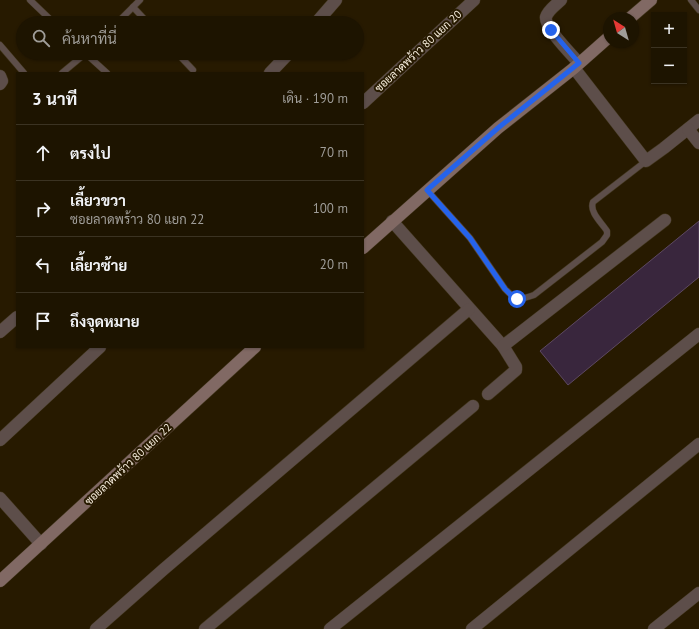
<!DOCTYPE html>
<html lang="th">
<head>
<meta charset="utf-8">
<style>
	:root { --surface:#1d1400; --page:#2a210f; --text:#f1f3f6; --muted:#a09e99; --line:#3b3322 }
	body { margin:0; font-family:"PT Sans",Sarabun,sans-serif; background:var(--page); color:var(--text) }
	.controls { position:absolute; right:12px; top:12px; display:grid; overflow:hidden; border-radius:0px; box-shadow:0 1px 3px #0004 }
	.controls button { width:36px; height:36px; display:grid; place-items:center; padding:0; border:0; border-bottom:1px solid var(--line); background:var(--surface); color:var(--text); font:20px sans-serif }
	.compass { position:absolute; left:603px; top:12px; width:36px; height:36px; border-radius:50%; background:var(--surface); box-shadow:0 1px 3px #0004; rotate:323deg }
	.stop { position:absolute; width:12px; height:12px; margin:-9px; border:3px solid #2563eb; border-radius:50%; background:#fff }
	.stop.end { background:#2563eb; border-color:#fff; box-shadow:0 1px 4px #0008 }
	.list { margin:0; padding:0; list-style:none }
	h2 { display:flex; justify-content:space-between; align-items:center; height:52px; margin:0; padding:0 16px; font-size:17px }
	h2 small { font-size:13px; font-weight:400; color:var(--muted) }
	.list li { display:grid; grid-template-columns:26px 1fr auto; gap:12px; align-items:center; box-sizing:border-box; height:56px; padding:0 16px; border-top:1px solid var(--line) }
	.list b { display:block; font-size:15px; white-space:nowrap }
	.list p { margin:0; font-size:13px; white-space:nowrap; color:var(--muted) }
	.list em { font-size:13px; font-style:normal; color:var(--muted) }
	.icon { flex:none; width:22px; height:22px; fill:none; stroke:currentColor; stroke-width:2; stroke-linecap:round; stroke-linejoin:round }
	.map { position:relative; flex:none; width:699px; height:629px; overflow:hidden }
	.search { position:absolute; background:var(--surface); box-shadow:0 1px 3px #0004; left:16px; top:16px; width:348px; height:44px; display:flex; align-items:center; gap:10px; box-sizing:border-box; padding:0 14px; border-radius:22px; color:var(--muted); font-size:15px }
	.panel { position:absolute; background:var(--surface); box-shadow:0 1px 3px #0004; left:16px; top:72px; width:348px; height:276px; border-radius:0px }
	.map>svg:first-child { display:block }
	.building { fill:#39263d; stroke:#5d4962 }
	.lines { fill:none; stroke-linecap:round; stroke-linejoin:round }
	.lane-casing { stroke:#44381f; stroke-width:7 }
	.street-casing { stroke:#44381f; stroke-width:13 }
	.secondary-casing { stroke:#44381f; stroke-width:13 }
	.lane { stroke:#5d4e4a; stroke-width:6 }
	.street { stroke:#5d4e4a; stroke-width:12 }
	.secondary { stroke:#816964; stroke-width:12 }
	.route { stroke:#2563eb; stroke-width:5 }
	.labels { text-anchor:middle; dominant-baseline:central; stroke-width:4; stroke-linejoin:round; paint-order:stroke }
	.street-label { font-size:11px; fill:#f7eede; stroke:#271a00 }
</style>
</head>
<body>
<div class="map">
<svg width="699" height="629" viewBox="0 0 699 629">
	<rect width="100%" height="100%" fill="#271a00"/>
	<!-- building -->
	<polygon class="building" points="699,221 699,277 568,385 540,351"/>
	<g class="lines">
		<!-- lane casing -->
		<g class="lane-casing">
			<g id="lane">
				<polyline points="30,0 54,23"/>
				<polyline points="691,0 699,10"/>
				<polyline points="133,7 148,23"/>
				<polyline points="117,23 140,0"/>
				<polyline points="0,45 24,73"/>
				<polyline points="85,53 107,73"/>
				<polyline points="177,53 193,70"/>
				<polyline points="62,73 86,53"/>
				<path d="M427,190L470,238L505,289C516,301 520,300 534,295L602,242L607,235V231C602,223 589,212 593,202L646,161"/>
			</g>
		</g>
		<!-- street casing -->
		<g class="street-casing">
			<g id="street">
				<path d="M561,0C556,5 548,10 546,17C544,27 572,55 579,63"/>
				<polyline points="316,23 336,0"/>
				<polyline points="574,68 646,161 664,148 699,120"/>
				<polyline points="270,73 289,53"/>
				<polyline points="0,76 2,81 0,84"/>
				<polyline points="363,103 474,0"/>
				<polyline points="688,129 699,143"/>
				<polyline points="392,221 503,346 516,367 516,370 488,394"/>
				<polyline points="0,332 17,317"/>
				<polyline points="503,346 665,220"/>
				<polyline points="0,440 100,347"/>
				<polyline points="0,498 41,544"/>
				<polyline points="96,629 164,569 469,309"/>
				<polyline points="205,629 473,406"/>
				<polyline points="330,629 699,334"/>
				<polyline points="472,629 699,444"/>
				<polyline points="654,629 699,593"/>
			</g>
		</g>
		<!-- secondary casing -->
		<g class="secondary-casing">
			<g id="secondary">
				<polyline points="630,18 651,0"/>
				<polyline points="363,248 498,128 574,68 609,37"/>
				<polyline points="0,581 255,347"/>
			</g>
		</g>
		<!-- lane -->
		<use href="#lane" class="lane"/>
		<!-- street -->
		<use href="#street" class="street"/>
		<!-- secondary -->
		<use href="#secondary" class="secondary"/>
	</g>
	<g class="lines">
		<!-- route -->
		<polyline class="route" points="517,299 512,296 505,289 470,238 427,190 498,128 579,63 551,30"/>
	</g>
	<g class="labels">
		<!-- street labels -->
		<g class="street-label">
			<text transform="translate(418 51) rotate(-43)">ซอยลาดพร้าว 80 แยก 20</text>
			<text transform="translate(128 464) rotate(-43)">ซอยลาดพร้าว 80 แยก 22</text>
		</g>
	</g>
</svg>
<div class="controls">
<button>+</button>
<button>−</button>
</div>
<svg class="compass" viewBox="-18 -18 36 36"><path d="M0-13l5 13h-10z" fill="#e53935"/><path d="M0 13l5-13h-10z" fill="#a09e99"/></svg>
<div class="stop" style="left:517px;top:299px"></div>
<div class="stop end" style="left:551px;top:30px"></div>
<div class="search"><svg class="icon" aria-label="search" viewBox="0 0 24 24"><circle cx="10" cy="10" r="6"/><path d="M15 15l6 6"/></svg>ค้นหาที่นี่</div>
<section class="panel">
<h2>3 นาที<small>เดิน · 190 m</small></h2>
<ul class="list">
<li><svg class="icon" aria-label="ahead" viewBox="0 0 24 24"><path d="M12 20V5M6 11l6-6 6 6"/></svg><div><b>ตรงไป</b></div><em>70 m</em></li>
<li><svg class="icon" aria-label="right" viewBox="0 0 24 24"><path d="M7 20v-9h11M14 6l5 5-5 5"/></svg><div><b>เลี้ยวขวา</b><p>ซอยลาดพร้าว 80 แยก 22</p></div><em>100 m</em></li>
<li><svg class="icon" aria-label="left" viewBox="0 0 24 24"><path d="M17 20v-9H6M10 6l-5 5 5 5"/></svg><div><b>เลี้ยวซ้าย</b></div><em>20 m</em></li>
<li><svg class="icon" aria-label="arrive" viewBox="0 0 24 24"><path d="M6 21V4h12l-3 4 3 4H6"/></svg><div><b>ถึงจุดหมาย</b></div></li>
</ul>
</section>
</div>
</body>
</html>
